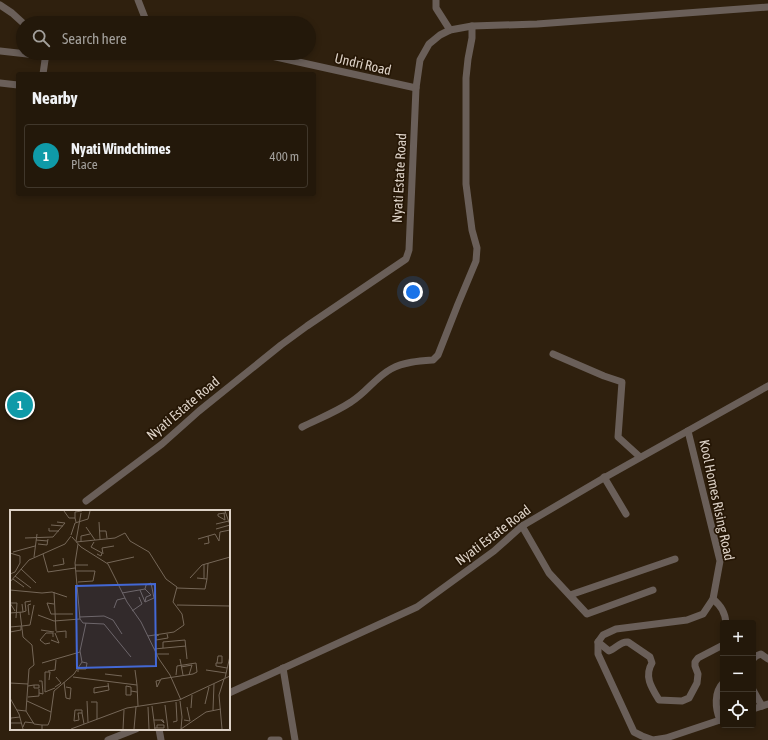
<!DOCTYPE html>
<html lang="en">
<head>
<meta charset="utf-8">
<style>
	:root { --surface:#23180a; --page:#2f2518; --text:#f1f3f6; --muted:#a3a09c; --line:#40372b; --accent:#acaffb }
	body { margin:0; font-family:"Asap Condensed",sans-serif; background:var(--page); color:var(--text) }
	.controls { position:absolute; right:12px; bottom:12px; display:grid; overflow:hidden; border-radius:4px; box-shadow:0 2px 6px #0003 }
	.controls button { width:36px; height:36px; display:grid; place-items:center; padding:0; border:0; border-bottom:1px solid var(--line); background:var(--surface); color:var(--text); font:20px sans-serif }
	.you { position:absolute; left:413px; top:292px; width:14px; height:14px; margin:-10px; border:3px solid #fff; border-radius:50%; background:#1a73e8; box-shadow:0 0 0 6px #1a73e833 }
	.badge { display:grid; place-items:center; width:26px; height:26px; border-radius:50%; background:var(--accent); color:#fff; font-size:13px; font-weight:700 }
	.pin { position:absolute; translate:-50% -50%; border:2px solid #fff; box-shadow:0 1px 4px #0006 }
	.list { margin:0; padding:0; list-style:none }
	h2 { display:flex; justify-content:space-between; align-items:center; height:52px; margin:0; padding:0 16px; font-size:17px }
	h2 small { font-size:13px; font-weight:400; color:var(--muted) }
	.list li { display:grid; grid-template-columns:26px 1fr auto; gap:12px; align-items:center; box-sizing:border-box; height:64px; margin:0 8px 8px; padding:0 8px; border:1px solid var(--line); border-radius:4px }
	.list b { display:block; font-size:15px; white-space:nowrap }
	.list p { margin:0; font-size:13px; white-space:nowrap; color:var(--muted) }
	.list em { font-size:13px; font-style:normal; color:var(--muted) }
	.icon { flex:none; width:22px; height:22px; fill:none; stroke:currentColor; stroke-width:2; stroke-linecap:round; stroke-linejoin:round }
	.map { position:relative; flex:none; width:768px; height:740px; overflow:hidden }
	.search { position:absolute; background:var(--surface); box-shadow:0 2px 6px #0003; left:16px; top:16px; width:300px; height:44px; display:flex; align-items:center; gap:10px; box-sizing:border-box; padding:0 14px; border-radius:22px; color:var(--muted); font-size:15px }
	.panel { position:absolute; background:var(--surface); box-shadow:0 2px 6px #0003; left:16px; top:72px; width:300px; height:124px; border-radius:4px }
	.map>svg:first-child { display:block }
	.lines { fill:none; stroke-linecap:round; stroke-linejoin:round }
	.minor { stroke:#6a5f59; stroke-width:7 }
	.labels { text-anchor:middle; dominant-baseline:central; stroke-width:3.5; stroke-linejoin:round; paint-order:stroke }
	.street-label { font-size:14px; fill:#ddd2c7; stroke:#251605 }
	.inset-road { fill:none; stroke:#756758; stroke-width:1 }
	.view { fill:#4368d5; fill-opacity:0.15; stroke:#4368d5; stroke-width:2 }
	.inset-edge { fill:none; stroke:#ddd2c7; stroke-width:2 }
</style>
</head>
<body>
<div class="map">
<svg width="768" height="740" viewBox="0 0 768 740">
	<rect width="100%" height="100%" fill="#2f200e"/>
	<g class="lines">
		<!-- minor -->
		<g class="minor">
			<polyline points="138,0 147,23"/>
			<polyline points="436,0 436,8 450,30"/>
			<polyline points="0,5 12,13 23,23"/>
			<polyline points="0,51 45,56"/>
			<polyline points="74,53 85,55 94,53"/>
			<polyline points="258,53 416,88"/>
			<polyline points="43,74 46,53"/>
			<polyline points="0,83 18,85"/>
			<polyline points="553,354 604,376 622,382 618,437 640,457"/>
			<path d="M302,427C318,419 336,412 351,402C366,393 376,377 391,369C404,362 419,361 433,360L438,355L458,304L476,261L477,248L472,230L466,184V78L468,59L472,38V26"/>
			<polyline points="688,431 720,561 713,599 703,614 687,620 616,629 603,635 598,642 598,654 634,732 642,736 653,740 666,738 723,719"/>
			<polyline points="604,477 626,514"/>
			<polyline points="86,501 162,444 199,411 281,345 307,326 406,259 409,250 416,88 420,60 429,44 440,35 450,30 472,26 537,24 768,7"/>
			<polyline points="522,526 549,573 587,614 653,590"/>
			<polyline points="570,595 675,559"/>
			<path d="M713,599C721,606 725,612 726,623"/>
			<path d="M598,642L609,651C616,649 620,641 628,642L650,657L652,663C644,676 651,687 659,700L682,701L689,698L697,683L698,674L695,666V662L698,658L723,645"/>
			<polyline points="753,659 756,656 761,654 768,659"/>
			<polyline points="283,668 295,740"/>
			<polyline points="753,690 762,706"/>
			<polyline points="229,693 417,607 494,551 522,526 602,479 768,386"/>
			<polyline points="753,709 768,704"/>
			<path d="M720,720C715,708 714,692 723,683"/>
			<polyline points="159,729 161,740"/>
			<polyline points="108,740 136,729"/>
			<polyline points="271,740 279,740"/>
		</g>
	</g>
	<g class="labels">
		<!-- street labels -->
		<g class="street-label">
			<text transform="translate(363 64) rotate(13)">Undri Road</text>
			<text transform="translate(399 178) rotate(-87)">Nyati Estate Road</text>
			<text transform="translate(183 408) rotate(-40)">Nyati Estate Road</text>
			<text transform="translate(717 500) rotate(78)">Kool Homes Rising Road</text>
			<text transform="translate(493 535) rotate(-37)">Nyati Estate Road</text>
		</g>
	</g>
	<!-- overview -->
	<g transform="translate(10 510)">
		<rect width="220" height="220" fill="#2f200e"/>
		<path class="inset-road" d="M54,1L59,8H65L66,12M215,1L220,15M214,3L215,10L208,6V4L215,3M65,8V2L72,1M89,12L90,29M206,14L219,11M41,15L53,16M76,17L85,30M39,18V21H49M206,19L220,15M90,21H96L97,28M61,25L65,13L78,9L80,1M62,27L71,37L98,54L117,92L131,112L149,149L160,165L171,190M15,28L43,27L55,13L47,12M188,29L205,24L209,31L210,22L220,20M26,30L38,31M66,31L71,3M66,32L105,28L115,23L120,31L139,42L156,69L167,77L163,92L172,104L174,115L164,122L138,126M71,32V26L80,24M84,32L81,37L92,43L91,46L87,44M28,34L37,35L38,29M68,34L65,53L70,109L73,113L94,114L121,147M194,34L199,33L198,26M3,42L25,36M0,43L10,46V53L5,62L0,64M33,44L38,62L65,58M93,44L92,38L104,36M24,47L27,24M97,53L124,47M65,55H78M43,56L54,54L53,48M11,59L26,73M66,61H85L83,71L68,72M5,66L21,78M180,68L192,55L220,47M187,68L197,69L198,53M194,68V54M3,69L14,77M0,72L19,50L55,34L61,26M167,78L195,79L197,69M0,80L32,83L42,82L57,87M130,80L135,92L144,88L141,73L136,75L135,79L141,85L136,87L135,92M44,82L46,121M112,83L135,79M44,94L37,93L41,104H63M167,95L220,96M104,98L107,90L115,88M5,101L0,93H7L6,108M122,101L132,94L129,87M10,102L13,127L22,135L24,155L19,159L16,201M13,102L16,101L15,92L21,91M0,103L13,102L12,94M19,105L18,95L21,94M28,105L44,111L70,109M69,107L94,106L103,110L112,124M12,116L20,115L24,95M0,117L11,116V120L0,122M31,120L44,122M46,122L56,121V128M149,125L146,126V130L158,128L157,124M41,130L49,133L45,123M40,133L35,134L30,130L36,123H43V127M153,138V132L175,130L177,149M144,139L176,136M146,144H159M170,149L173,165M32,153L70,142M207,153L208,146H212V153H206V156L217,158M171,157L182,155L179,165M125,160L127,175M196,160L216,163M38,161L45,160L46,150M68,162V159H76L77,153L72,152M95,164L112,166M63,167L127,175L128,196M215,168L220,146M39,170L40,162H35V182L45,178M150,170L146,171L147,177L151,169L183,164L187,162L186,153L167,156L166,165M54,172L56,188L60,189L61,178L56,177M0,173L18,174M98,173L99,180L84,183V178L98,176M18,176L24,175H29V178H24V175M45,177L51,173L46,167M121,181V177L116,176V185H121V181L127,182M29,183L33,184L32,171H29M18,187L29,186V179M0,188L9,204L13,219M17,191L41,202M77,191L78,212M170,191L172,207L171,219M81,192H87V209M195,194L199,177M155,195L158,219M142,196L145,219M138,197L139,219M181,198L182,185M7,200L16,201L24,214L32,215M203,200L204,174M72,203V200H65L64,211L69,210L68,203H72L74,214M10,207L1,208L0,213H11M144,210H153L154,213L151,210M174,210L180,211L177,197M163,212L167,211L166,192M13,217L15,212L24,213M144,218H154V215H147V218M32,219V215H38L40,210L44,181L64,164L72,152L70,141L76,113M61,219L117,198L169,190L220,166M113,219L114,200M124,219L126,197M171,219L196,202L211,199M212,219L209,185L214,169"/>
		<path class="view" d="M145,74L146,156L67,158L66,76Z"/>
		<rect width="220" height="220" class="inset-edge"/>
	</g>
</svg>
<div class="controls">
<button>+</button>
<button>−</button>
<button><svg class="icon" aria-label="locate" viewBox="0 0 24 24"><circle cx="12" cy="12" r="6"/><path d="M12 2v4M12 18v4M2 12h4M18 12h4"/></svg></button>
</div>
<div class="you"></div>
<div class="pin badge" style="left:20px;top:405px;background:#0f9aa8">1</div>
<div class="search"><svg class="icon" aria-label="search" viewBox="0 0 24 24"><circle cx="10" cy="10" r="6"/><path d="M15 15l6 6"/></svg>Search here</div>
<section class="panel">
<h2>Nearby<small></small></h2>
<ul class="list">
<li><span class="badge" style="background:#0f9aa8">1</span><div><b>Nyati Windchimes</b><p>Place</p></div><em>400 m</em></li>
</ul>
</section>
</div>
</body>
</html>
